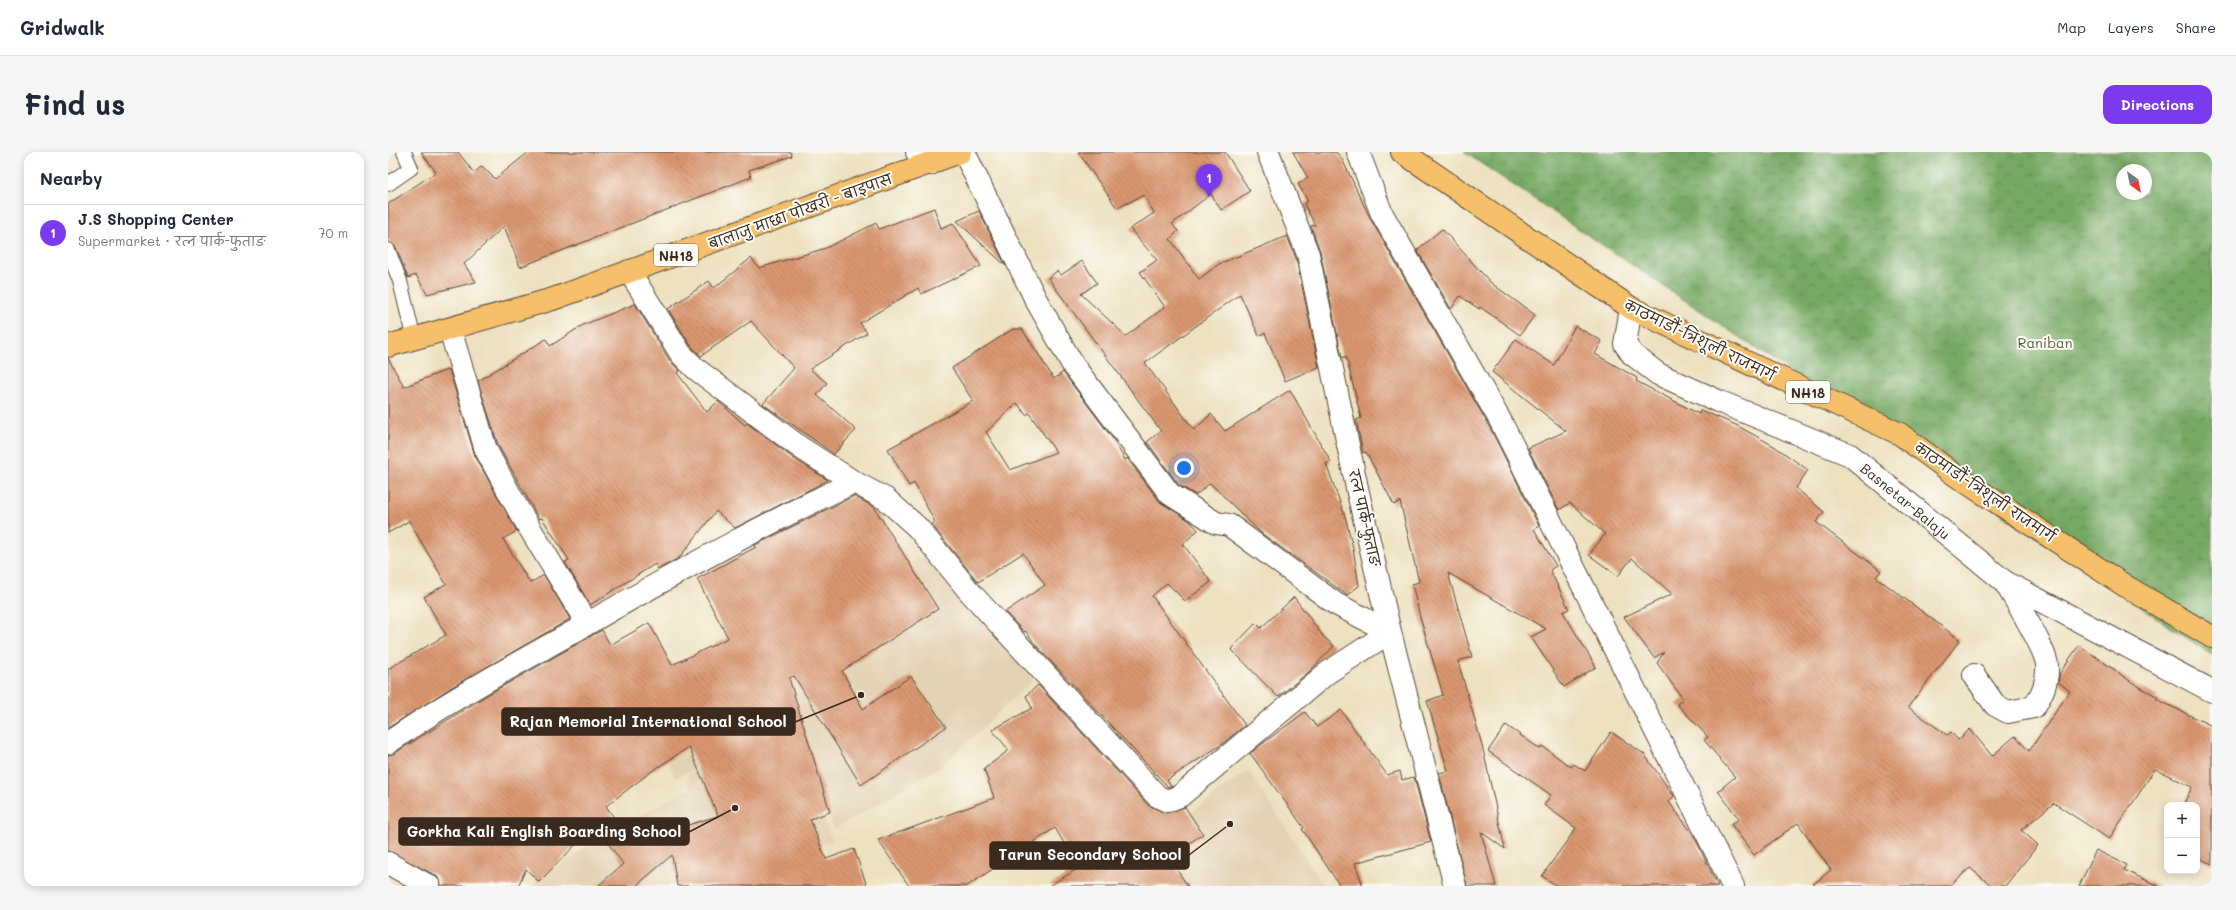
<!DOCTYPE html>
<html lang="en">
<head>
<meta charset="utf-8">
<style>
	:root { --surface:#fff; --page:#f6f6f7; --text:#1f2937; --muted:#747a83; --line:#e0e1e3; --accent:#7c3aed }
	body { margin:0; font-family:Mali,"Playpen Sans Deva",sans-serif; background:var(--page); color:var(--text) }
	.controls { position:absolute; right:12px; bottom:12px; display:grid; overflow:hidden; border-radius:8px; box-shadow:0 2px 10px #0003 }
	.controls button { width:36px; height:36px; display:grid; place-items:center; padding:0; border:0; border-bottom:1px solid var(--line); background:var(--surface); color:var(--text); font:20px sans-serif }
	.compass { position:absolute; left:1728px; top:12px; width:36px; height:36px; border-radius:50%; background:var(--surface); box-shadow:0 2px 10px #0003; rotate:147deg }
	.you { position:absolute; left:796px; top:316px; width:14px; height:14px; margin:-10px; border:3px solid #fff; border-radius:50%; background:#1a73e8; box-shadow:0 0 0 6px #1a73e833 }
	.badge { display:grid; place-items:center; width:26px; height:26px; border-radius:50%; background:var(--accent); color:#fff; font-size:13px; font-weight:700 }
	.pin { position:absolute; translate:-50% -33px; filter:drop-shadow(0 1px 2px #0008) }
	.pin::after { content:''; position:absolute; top:21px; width:14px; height:12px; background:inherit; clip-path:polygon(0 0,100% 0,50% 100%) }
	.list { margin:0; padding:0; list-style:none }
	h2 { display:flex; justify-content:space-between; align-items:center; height:52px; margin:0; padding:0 16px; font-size:17px }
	h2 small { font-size:13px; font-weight:400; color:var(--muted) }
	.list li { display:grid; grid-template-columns:26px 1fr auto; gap:12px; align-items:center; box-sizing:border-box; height:56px; padding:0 16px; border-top:1px solid var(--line) }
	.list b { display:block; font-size:15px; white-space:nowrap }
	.list p { margin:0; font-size:13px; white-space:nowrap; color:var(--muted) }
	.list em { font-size:13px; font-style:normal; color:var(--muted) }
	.map { position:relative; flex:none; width:1824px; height:734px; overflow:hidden; border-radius:12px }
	header { display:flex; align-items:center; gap:24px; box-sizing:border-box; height:56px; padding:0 20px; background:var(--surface); border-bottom:1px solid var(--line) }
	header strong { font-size:19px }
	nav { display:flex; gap:22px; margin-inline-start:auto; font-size:14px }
	.intro { display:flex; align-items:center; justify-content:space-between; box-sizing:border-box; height:96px; padding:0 24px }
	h1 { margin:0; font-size:28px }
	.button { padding:10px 18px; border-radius:12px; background:var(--accent); color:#fff; font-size:14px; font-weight:700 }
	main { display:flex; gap:24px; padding:0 24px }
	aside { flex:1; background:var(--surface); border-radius:12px; box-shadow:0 2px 10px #0003 }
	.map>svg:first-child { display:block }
	.built { fill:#e3d2b4 }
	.forest { fill:url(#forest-crowns); stroke:#586940; fill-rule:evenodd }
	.building { fill:url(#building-back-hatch); fill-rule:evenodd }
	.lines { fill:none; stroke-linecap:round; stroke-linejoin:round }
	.service-casing { stroke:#564536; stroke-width:16 }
	.minor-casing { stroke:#564536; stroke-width:24 }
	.tertiary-casing { stroke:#564536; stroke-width:24 }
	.primary-casing { stroke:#564536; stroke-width:24 }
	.service { stroke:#fff; stroke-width:14 }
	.minor { stroke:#fff; stroke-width:22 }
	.tertiary { stroke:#fff; stroke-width:22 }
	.primary { stroke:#f6c06b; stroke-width:22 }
	.labels { text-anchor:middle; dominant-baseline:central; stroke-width:4; stroke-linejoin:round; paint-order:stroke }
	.shield { fill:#fdfcf7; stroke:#75695f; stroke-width:1 }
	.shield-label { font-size:13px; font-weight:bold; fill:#3b2a1e }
	.street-label { font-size:14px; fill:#3b2a1e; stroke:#fdfcf7 }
	.park-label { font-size:14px; fill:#5a5f3b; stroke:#fdfcf7 }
	.leader { fill:none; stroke:#3b2a1e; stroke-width:1.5 }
	.callout-dot { fill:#3b2a1e; stroke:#fdfcf7; stroke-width:1.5 }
	.callout { fill:#3b2a1e; stroke:#3b2a1e; stroke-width:1.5 }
	.callout-label { font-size:15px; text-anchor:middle; font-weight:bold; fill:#fff }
</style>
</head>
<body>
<header>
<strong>Gridwalk</strong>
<nav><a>Map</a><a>Layers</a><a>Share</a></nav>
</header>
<div class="intro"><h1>Find us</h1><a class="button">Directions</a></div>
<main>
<aside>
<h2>Nearby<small></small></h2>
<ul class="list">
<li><span class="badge">1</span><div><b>J.S Shopping Center</b><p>Supermarket · रत्न पार्क-फुताङ</p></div><em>70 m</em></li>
</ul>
</aside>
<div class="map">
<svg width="1824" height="734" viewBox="0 0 1824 734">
	<defs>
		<pattern id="forest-crowns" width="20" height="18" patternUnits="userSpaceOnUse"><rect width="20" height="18" fill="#76a863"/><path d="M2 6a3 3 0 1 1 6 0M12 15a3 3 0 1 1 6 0" fill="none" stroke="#628951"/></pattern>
		<pattern id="building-back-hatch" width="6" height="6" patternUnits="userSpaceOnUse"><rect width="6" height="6" fill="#da9771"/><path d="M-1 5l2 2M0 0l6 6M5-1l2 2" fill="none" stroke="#b27b5c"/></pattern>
	</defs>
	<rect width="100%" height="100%" fill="#fdfcf7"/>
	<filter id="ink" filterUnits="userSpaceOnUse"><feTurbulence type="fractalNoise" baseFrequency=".025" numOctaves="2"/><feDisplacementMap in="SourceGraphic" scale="8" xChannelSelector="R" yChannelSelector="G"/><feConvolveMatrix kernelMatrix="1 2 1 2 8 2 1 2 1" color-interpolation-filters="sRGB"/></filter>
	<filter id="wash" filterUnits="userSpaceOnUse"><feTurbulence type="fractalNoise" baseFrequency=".012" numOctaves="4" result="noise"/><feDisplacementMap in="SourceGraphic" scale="16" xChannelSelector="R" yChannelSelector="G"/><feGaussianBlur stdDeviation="0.9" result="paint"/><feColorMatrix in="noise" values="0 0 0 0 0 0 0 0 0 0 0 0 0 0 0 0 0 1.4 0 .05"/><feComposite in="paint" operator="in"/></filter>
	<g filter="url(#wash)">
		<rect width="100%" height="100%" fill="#ede1c0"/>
		<!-- built -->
		<g class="built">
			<polygon points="535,404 645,528 554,614 446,677 404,572 287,626 266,576"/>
			<polygon points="400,576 444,689 386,700 318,734 142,734 225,676 303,637 299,622"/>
			<polygon points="860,618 936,734 722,734 717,726"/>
		</g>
		<!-- forest -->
		<path class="forest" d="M1076,0H1824V503ZM1734,18H1758V42H1734Z"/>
		<g id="blocks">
			<!-- building -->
			<g class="building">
				<polygon points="33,0 70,0 86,21 94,14 107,27 141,0 403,0 404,4 361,18 363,25 132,115 116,74 76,112 88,130 39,142 28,123 20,126 8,95 0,90 0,52 48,20"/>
				<polygon points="690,0 837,0 862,39 833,58 823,42 784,72 790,79 782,87 811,127 831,112 899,84 908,106 931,215 897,229 877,181 871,184 852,142 757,211 806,278 823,262 837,279 902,238 943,310 938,312 957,364 965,396 971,434 959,443 873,381 822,331 808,343 791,333 759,290 773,279 660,126 669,119 673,123 694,109 709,131 693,142 738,184 777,155 752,120 769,108 742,77 766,61 756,43 729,56"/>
				<polygon points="905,0 948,0 954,7 983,68 1101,274 1151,374 1146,377 1168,414 1162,418 1181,457 1175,460 1208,515 1176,535 1143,485 1158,477 1060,421 1084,505 1070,509 1094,593 1117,697 1093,680 1108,734 1079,734 1051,621 1060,619 1039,549 1055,543 1032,465 1024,432 1031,430 1012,349 1006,353 978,300 975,301 968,268 973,266 958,204 954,206 932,99 923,74 927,73 916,52 920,49 910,32 920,26"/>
				<polygon points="546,56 553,76 565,71 593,114 533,142 530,136 472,171 479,181 422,217 439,231 429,243 468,278 446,302 375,252 406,216 363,169 313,204 303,194 280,157 321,129 326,136 363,106 371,116 438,96 488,71 491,77"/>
				<polygon points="591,59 618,114 569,69"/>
				<polygon points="1054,77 1103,131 1147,163 1132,183 1092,155 1091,157 1072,144 1063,157 1029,98"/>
				<polygon points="247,152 282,209 292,219 289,221 319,260 330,249 357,273 359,271 405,306 440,328 347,376 328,359 291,406 270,417 267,412 202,453 177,410 181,408 154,366 151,367 110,293 90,229 158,187 162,194 195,173"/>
				<polygon points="1187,174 1214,189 1207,202 1249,226 1248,229 1311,262 1313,258 1350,274 1386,294 1420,318 1408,336 1436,360 1428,370 1493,419 1488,425 1572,488 1520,555 1559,583 1563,580 1570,588 1582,577 1604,604 1627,584 1641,599 1682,539 1670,530 1672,521 1691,493 1745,531 1770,545 1768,547 1824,574 1824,712 1809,705 1809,653 1795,653 1804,635 1767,617 1721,687 1666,651 1633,678 1650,693 1617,734 1604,734 1582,716 1561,734 1423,734 1443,718 1410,671 1366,703 1343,672 1351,667 1330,639 1347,625 1316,588 1320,585 1289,552 1295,547 1269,511 1276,500 1266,506 1236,465 1284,442 1244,406 1230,424 1201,403 1217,382 1182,351 1171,358 1140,296 1178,279 1104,220 1128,187 1166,213"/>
				<path d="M625,177H634L666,227L675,220L725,287L737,308L739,306L772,350L802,369L810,378L795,392L823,430L797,449L779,431L764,444L857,573L833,593L779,628L783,634L780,635L646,491L638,479L636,480L617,460L657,433L635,401L590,430L545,374L544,372L547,370L526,331L521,334L500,297L585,249L564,216ZM629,251L638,263L641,261L668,300L622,318L598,280Z"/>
				<polygon points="0,206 16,235 61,217 87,304 129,379 115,387 142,431 156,423 182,467 64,535 0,576 0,517 58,483 36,445 58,432 21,369 0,381"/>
				<path d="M466,344L486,355L550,457L454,519L475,557L523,524L558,575L473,633L406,524L401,526L442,660L422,667L438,707L466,697L479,734H289L284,703L248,734H210L235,712L207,673L151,730L138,717L130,734H53L52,728L47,723L0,699V603L7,601L101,542L214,478L222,493L261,471L284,513L340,486L309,427L368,395L367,393ZM301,595L330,664L243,690L218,654L264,619Z"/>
				<polygon points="906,445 935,484 946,494 922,519 890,545 843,497 868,471 873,476"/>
				<polygon points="650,533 760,653 778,661 797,655 815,682 780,705 800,734 661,734 691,716 667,676 579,734 521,734 490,688 606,646 596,617 621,598 604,578 644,556 638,544"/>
				<polygon points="953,558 999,623 1012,619 1014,628 1026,625 1043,690 967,711 975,734 952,734 914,677 916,676 862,601 917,560 929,575"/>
				<polygon points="1118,573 1152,597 1154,594 1183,615 1186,612 1197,619 1223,580 1256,602 1286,644 1281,650 1305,682 1330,734 1169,734 1154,724 1188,676 1156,653 1163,643 1100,599"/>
				<polygon points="1708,698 1739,713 1736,718 1771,734 1691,734"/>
			</g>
		</g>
	</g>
	<g filter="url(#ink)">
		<use href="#blocks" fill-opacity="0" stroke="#564536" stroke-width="1"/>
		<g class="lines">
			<!-- service casing -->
			<g class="service-casing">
				<g id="service">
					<polyline points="0,32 23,16 16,0"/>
					<polyline points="0,98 12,129 26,188"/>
				</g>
			</g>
			<!-- minor casing -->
			<g class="minor-casing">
				<g id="minor">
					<polyline points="529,0 542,12"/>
					<polyline points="241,119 293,202 308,217 413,296 466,330 498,347 530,376 581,439 769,644 779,649 792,644 939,521 1002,480 948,452 841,373 828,371 782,342 685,213 648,148 576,0"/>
					<polyline points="62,177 98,298 130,357 199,471"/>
					<path d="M1586,523L1607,553L1620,560L1646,555C1654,542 1660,530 1659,514C1659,499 1626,446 1617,430"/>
					<path d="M0,591C61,548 127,513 192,476C282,424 372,374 466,330"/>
					<polyline points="0,711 41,734"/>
				</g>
			</g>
			<!-- tertiary casing -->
			<g class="tertiary-casing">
				<g id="tertiary">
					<polyline points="880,0 920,102 969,336 1002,480 1067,734"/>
					<polyline points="970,0 994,62 1112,268 1345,734"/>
					<path id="s1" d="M1243,156L1237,192L1244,202L1270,222L1330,249L1462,303L1617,430L1824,539"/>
				</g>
			</g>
			<!-- primary casing -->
			<g class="primary-casing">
				<g id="primary">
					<polyline points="1014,0 1243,156 1512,282 1567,323 1739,435 1824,485"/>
					<polyline points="0,194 165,147 572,0"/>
				</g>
			</g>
			<!-- service -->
			<use href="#service" class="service"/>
			<!-- minor -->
			<use href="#minor" class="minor"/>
			<!-- tertiary -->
			<use href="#tertiary" class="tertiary"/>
			<!-- primary -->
			<use href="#primary" class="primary"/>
		</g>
	</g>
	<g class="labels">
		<!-- shield labels -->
		<g class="shield">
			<rect x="266" y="92" width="44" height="22" rx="3"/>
			<rect x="1398" y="229" width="44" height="22" rx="3"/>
		</g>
		<g class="shield-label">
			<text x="288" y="103">NH18</text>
			<text x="1420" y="240">NH18</text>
		</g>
		<!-- street labels -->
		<g class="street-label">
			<text transform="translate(412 59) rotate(-20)">बालाजु माछा पोखरी - बाइपास</text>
			<text transform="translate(1312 188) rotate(26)">काठमाडौं-त्रिशूली राजमार्ग</text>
			<text transform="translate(1597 340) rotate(34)">काठमाडौं-त्रिशूली राजमार्ग</text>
			<text stroke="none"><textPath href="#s1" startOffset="362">Basnetar-Balaju</textPath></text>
			<text transform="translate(977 366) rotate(77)">रत्न पार्क-फुताङ</text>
		</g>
		<!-- park labels -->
		<g class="park-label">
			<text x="1657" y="190">Raniban</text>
		</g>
	</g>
	<!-- callouts -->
	<path class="leader" d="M473 543L407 570M347 656L301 680M842 672L801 703"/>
	<g class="callout-dot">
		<circle cx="473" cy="543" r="4"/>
		<circle cx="347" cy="656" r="4"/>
		<circle cx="842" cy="672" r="4"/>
	</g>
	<g class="callout">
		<rect x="114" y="556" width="293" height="27" rx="4"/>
		<rect x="11" y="666" width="290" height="27" rx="4"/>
		<rect x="602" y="690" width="199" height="27" rx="4"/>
	</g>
	<g class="callout-label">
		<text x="260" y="575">Rajan Memorial International School</text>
		<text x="156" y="685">Gorkha Kali English Boarding School</text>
		<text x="702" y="708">Tarun Secondary School</text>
	</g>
</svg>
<div class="controls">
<button>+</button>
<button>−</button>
</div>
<svg class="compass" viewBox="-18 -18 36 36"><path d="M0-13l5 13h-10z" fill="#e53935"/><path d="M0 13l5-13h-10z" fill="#747a83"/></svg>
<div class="you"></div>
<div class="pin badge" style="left:821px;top:45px">1</div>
</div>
</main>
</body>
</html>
